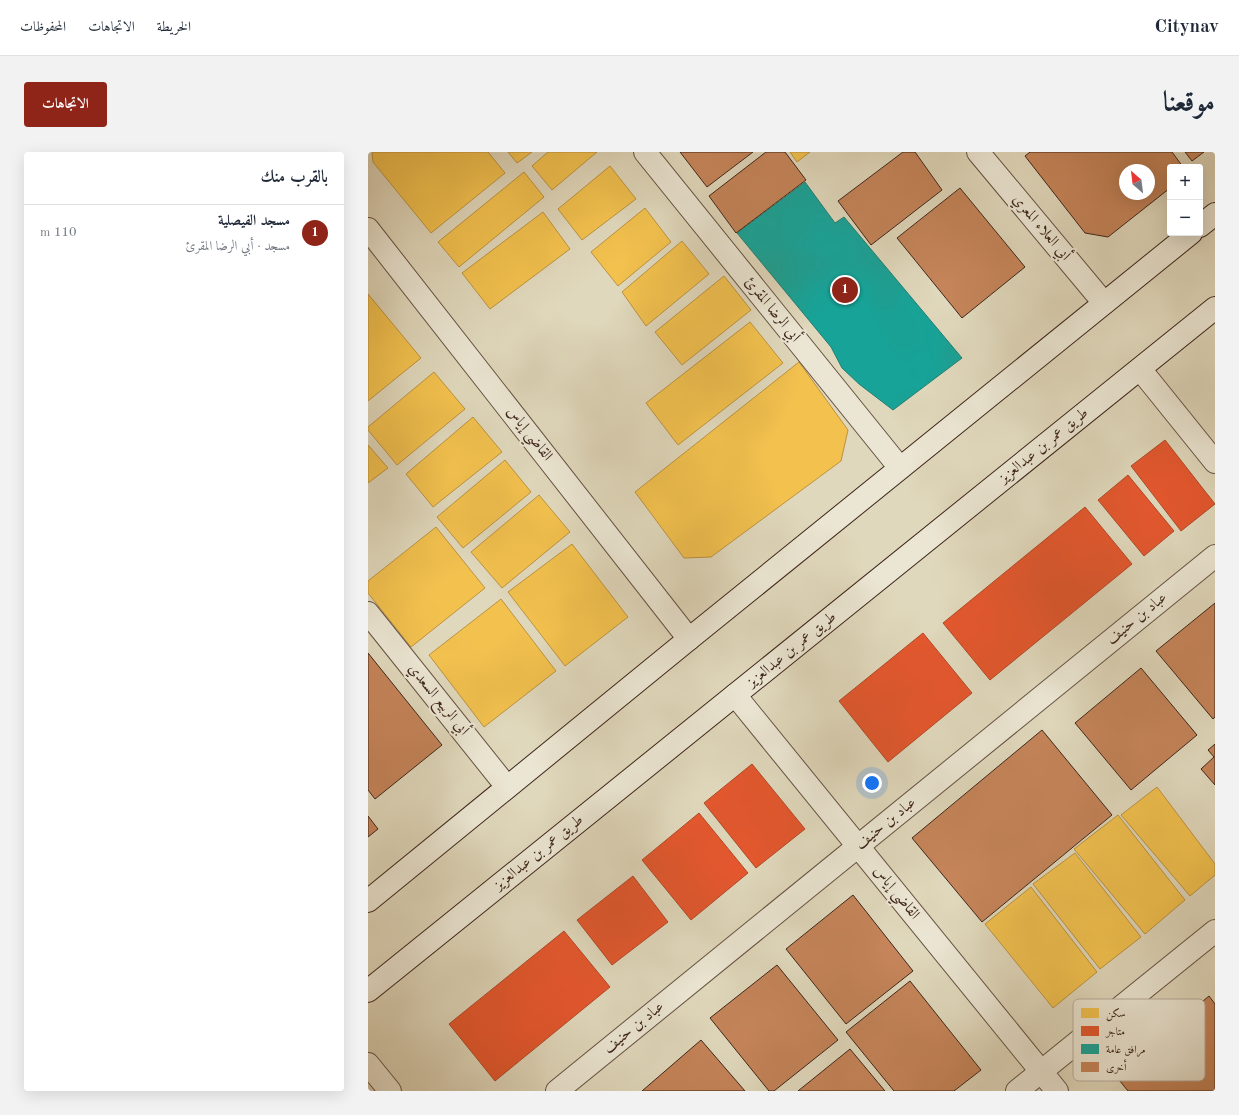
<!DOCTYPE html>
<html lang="ar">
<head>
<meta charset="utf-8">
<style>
	:root { --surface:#fff; --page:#f2f2f3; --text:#1f2937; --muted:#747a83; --line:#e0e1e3; --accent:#8f2418 }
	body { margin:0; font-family:"Old Standard TT",Amiri,serif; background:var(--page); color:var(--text); direction:rtl }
	.controls { position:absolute; right:12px; top:12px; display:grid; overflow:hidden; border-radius:4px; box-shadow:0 4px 16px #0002 }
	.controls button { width:36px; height:36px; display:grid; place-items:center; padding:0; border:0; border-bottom:1px solid var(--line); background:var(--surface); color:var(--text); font:20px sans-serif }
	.compass { position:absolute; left:751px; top:12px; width:36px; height:36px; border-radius:50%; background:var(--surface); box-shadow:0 4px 16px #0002; rotate:332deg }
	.you { position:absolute; left:504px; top:631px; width:14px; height:14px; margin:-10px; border:3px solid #fff; border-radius:50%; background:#1a73e8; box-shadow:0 0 0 6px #1a73e833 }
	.badge { display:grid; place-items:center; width:26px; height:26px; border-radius:50%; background:var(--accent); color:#fff; font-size:13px; font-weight:700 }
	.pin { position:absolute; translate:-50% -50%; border:2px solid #fff; box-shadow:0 1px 4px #0006 }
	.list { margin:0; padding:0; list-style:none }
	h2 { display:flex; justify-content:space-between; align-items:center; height:52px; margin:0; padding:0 16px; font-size:17px }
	h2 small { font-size:13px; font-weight:400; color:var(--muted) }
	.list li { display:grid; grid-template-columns:26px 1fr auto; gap:12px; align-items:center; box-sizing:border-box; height:56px; padding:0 16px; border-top:1px solid var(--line) }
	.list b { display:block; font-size:15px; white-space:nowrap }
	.list p { margin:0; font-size:13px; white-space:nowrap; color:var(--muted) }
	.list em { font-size:13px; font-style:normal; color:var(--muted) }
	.map { position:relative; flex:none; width:847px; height:939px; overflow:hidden; direction:ltr; border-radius:4px }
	header { display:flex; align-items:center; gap:24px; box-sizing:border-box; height:56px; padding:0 20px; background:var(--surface); border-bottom:1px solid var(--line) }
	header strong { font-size:19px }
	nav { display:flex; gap:22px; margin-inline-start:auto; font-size:14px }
	.intro { display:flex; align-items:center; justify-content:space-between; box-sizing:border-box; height:96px; padding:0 24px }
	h1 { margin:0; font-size:28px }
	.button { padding:10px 18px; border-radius:4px; background:var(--accent); color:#fff; font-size:14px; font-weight:700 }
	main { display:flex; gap:24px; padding:0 24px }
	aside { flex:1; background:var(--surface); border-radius:4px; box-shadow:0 4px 16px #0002 }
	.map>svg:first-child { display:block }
	.homes { fill:#f2c14e; stroke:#bc923f }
	.shops { fill:#e4572e; stroke:#b24828 }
	.public { fill:#17a398; stroke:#237e72 }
	.building { fill:#c58459; stroke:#3e261b; fill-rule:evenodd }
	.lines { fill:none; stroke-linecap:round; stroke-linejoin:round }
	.minor-casing { stroke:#665243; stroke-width:24 }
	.secondary-casing { stroke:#3e261b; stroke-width:24 }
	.minor { stroke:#ebe6d3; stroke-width:22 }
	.secondary { stroke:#ebe6d3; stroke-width:22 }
	.labels { text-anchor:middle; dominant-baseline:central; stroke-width:4; stroke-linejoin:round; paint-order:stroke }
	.street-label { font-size:15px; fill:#3e261b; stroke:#ebe6d3 }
	.key { fill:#ebe6d3; stroke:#b7ac9c; stroke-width:1 }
	.key-label { font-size:11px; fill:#3e261b }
</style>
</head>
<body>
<header>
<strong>Citynav</strong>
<nav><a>الخريطة</a><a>الاتجاهات</a><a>المحفوظات</a></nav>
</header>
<div class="intro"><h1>موقعنا</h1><a class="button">الاتجاهات</a></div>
<main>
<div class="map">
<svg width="847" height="939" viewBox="0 0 847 939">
	<rect width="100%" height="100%" fill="#e0d8bc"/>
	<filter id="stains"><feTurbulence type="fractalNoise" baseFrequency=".005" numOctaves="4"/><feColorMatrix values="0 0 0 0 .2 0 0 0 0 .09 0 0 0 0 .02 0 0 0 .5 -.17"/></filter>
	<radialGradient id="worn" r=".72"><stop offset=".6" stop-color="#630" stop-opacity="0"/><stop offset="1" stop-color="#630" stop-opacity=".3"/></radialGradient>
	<!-- homes -->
	<g class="homes">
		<polygon points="4,0 120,0 137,21 63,81 5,10"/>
		<polygon points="140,0 164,0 149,11"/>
		<polygon points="180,0 229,0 184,38 164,14"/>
		<polygon points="422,0 442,0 429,10"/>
		<polygon points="242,14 268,47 214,88 190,57"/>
		<polygon points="156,20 176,45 91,115 70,90"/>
		<polygon points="277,56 303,90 250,134 223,100"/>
		<polygon points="175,60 202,97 122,157 94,121"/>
		<polygon points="314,89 341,122 278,174 254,140"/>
		<polygon points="356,124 383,158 314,213 287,180"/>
		<polygon points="0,142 53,206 0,249"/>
		<polygon points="382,170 415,211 310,293 278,251"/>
		<polygon points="431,210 480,278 473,309 343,405 316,406 267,340"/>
		<polygon points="66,220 97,257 29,313 0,278 0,275"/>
		<polygon points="105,265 134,300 65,355 38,322"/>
		<polygon points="0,293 20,316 0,331"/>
		<polygon points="137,308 163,340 95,396 69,365"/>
		<polygon points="171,343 202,380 134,436 103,400"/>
		<polygon points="68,375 117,436 43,495 0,441 0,429"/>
		<polygon points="204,392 260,465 197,514 140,440"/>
		<polygon points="133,447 188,519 116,575 61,503"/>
		<polygon points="789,635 847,712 847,723 822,744 753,663"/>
		<polygon points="750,663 817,748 777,782 706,697"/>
		<polygon points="707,701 773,785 732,817 665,732"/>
		<polygon points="663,735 729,820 685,856 617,772"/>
	</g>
	<!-- shops -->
	<g class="shops">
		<polygon points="797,288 847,352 813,379 763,314"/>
		<polygon points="760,323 806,379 776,404 730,348"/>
		<polygon points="717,355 764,412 622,528 575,471"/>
		<polygon points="555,481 604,541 520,610 471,549"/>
		<polygon points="384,612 437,677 388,716 336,651"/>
		<polygon points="331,661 380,721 323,768 274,708"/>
		<polygon points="265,724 300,770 244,813 209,768"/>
		<polygon points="196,779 242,835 127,929 81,872"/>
	</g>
	<!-- public -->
	<polygon class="public" points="437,30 467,71 476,65 594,206 525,258 491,232 474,216 463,195 369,81"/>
	<!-- building -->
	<g class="building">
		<polygon points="312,0 385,0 339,35"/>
		<polygon points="398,0 417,0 438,28 368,81 341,44"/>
		<polygon points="535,0 547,0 574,38 503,93 470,49"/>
		<path d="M662,0H804L815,15H802V36L740,85L717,81L657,4ZM757,18H781V42H757Z"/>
		<polygon points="817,0 836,0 824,9"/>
		<polygon points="592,36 657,115 594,166 529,86"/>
		<polygon points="847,451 847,565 845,567 788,499"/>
		<polygon points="0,501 74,593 7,647 0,638"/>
		<polygon points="773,516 829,583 763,638 707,571"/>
		<polygon points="674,578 744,663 614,770 544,686"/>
		<polygon points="847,592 847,633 833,617 846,605 840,598"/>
		<polygon points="0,664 10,677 0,685"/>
		<polygon points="485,743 545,819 478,872 418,797"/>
		<polygon points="409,813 470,888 406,939 401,939 342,866"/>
		<polygon points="542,829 613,918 586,939 526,939 478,880"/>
		<polygon points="841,844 847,852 847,939 760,939 747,923"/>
		<polygon points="333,888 377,939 274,939"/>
		<polygon points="482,897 517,939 430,939"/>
	</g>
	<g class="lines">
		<!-- minor casing -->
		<g class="minor-casing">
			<g id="minor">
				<polyline points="277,0 532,316"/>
				<polyline points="610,0 736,151"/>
				<polyline points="0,77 321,487"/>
				<polyline points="772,217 847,310"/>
				<polyline points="0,461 139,635"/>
				<polyline points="367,543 689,939"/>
				<polyline points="0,912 22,939"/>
				<polyline points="189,939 847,404"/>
				<polyline points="649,939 847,779"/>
			</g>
		</g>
		<!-- secondary casing -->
		<g class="secondary-casing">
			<g id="secondary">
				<polyline points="832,74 847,62"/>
				<polyline points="0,749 321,487 823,81"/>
				<polyline points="0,839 847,156"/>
			</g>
		</g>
		<!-- minor -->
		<use href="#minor" class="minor"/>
		<!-- secondary -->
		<use href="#secondary" class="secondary"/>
	</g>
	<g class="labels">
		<!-- street labels -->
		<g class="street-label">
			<text transform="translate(673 76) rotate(50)">أبي العلاء المعري</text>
			<text transform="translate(404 158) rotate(51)">أبي الرضا المقرئ</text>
			<text transform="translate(161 282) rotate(52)">القاضي إياس</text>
			<text transform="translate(676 294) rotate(-39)">طريق عمر بن عبدالعزيز</text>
			<text transform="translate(769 467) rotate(-39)">عباد بن حنيف</text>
			<text transform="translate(424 498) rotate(-39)">طريق عمر بن عبدالعزيز</text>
			<text transform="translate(70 548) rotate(51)">أبي الربيع السعدي</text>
			<text transform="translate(518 672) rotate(-39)">عباد بن حنيف</text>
			<text transform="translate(171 701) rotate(-39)">طريق عمر بن عبدالعزيز</text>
			<text transform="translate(528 741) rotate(51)">القاضي إياس</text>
			<text transform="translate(266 876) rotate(-39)">عباد بن حنيف</text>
		</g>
	</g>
	<!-- legend -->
	<rect x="705" y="847" width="132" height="82" rx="6" class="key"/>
	<rect x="713" y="856" width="18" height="10" fill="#f2c14e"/>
	<rect x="713" y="874" width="18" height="10" fill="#e4572e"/>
	<rect x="713" y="892" width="18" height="10" fill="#17a398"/>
	<rect x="713" y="910" width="18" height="10" fill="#c58459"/>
	<g class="key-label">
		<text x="738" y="865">سكن</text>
		<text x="738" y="883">متاجر</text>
		<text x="738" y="901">مرافق عامة</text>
		<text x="738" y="919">أخرى</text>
	</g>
	<rect width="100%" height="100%" filter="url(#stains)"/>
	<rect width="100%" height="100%" fill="url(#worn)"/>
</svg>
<div class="controls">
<button>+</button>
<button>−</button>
</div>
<svg class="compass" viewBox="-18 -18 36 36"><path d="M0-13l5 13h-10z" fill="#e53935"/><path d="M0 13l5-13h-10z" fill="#747a83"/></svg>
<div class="you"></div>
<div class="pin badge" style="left:477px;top:138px">1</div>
</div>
<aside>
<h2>بالقرب منك<small></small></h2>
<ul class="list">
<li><span class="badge">1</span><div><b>مسجد الفيصلية</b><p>مسجد · أبي الرضا المقرئ</p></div><em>110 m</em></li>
</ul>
</aside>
</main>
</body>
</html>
